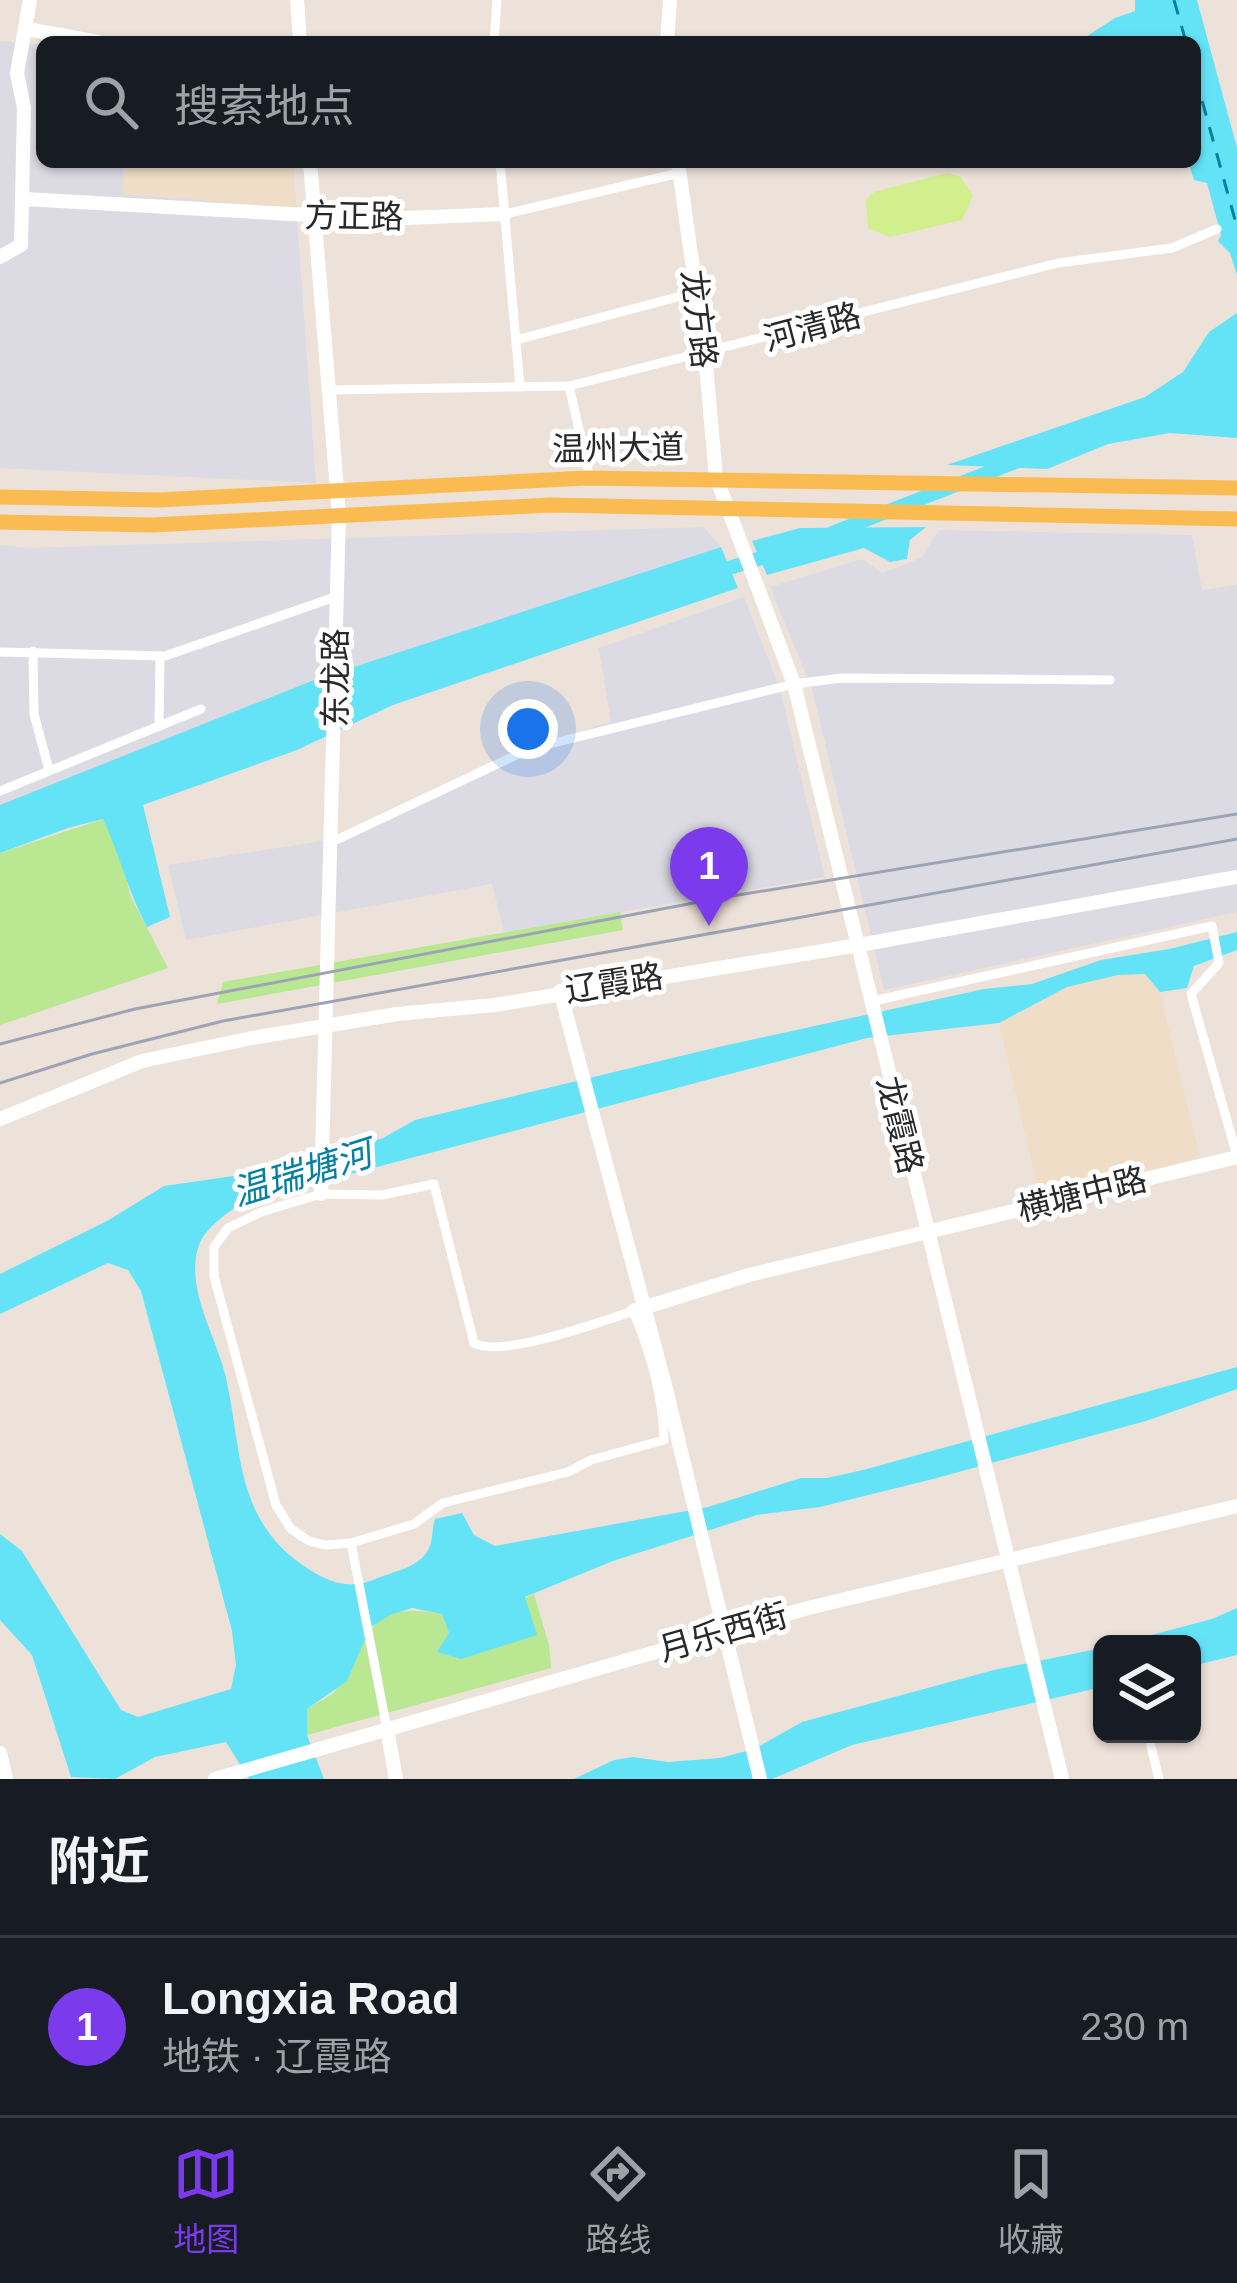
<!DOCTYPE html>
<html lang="zh">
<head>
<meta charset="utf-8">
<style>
	:root { --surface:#171b24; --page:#242831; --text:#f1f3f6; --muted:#9ea1a6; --line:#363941; --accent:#7c3aed }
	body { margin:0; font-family:Arial,"Noto Sans SC",sans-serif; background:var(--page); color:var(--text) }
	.controls { position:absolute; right:36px; bottom:36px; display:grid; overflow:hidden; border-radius:18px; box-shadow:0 3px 9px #0004 }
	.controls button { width:108px; height:108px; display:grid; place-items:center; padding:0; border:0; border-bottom:3px solid var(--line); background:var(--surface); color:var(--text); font:60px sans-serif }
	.you { position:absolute; left:528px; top:729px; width:42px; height:42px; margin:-30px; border:9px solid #fff; border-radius:50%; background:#1a73e8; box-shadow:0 0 0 18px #1a73e833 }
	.badge { display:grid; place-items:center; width:78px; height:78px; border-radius:50%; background:var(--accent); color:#fff; font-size:39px; font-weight:700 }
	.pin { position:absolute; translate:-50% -99px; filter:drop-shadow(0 3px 6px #0008) }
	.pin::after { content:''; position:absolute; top:63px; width:42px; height:36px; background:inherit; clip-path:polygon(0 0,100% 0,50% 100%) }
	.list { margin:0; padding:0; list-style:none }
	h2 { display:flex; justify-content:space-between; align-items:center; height:156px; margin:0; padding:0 48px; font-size:51px }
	h2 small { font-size:39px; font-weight:400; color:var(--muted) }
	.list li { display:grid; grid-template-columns:78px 1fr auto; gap:36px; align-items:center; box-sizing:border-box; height:180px; padding:0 48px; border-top:3px solid var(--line) }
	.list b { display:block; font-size:45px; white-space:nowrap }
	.list p { margin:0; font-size:39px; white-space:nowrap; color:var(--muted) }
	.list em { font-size:39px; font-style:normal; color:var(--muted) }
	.icon { flex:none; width:66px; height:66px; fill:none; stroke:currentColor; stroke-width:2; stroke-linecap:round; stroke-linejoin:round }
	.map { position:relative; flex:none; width:1237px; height:1779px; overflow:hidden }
	.search { position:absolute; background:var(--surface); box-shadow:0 3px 9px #0004; left:36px; right:36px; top:36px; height:132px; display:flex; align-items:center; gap:30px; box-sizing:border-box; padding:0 42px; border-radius:18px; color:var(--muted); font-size:45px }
	.sheet { height:336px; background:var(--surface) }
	nav { display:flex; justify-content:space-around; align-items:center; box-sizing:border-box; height:168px; border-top:3px solid var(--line); background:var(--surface); font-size:33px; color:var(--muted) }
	nav a { display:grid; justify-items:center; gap:6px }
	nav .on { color:var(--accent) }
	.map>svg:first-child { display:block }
	.industrial { fill:#dcdbe4 }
	.education { fill:#f0ddc8 }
	.green { fill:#bae792 }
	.pitch { fill:#d2ef8d }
	.water { fill:#65e3f6 }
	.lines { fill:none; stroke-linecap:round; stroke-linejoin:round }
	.river { stroke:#65e3f6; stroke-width:14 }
	.ferry { stroke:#0580a2; stroke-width:3; stroke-dasharray:15 12; stroke-linecap:butt }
	.street { stroke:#fff; stroke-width:9 }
	.secondary { stroke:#fff; stroke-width:14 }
	.primary { stroke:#fabc52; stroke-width:15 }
	.rail { stroke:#9ca3b5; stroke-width:3 }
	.labels { text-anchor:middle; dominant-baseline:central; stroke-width:10; stroke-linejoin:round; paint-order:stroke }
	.street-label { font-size:33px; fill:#292929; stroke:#fff }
	.water-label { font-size:36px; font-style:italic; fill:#0580a2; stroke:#fff }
</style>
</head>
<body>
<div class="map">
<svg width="1237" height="1779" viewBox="0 0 1237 1779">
	<rect width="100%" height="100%" fill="#ede2da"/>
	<!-- industrial -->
	<g class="industrial">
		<polygon points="0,41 42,45 42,162 293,162 316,483 0,468"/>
		<polygon points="704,527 721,547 314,680 0,805 0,545 30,548"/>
		<polygon points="939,530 1192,535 1202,590 1237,585 1237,912 884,990 812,689 770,587 862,559 882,573 921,558"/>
		<polygon points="744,597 780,689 825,877 504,932 492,884 186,940 168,865 335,839 511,752 611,722 599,648"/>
	</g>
	<!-- education -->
	<g class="education">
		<polygon points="124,162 292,162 296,208 122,194"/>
		<polygon points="1145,974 1160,992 1200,1157 1040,1197 999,1023 1067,987 1118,975"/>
	</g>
	<!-- green -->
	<g class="green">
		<polygon points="103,819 123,862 130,895 168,968 0,1025 0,853"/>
		<polygon points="620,912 623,930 217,1004 223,982"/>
		<path d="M534,1594L549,1645L551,1668L307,1735V1709C317,1702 332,1697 338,1687C373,1638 364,1599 442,1614L449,1633Z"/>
	</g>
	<!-- pitch -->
	<polygon class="pitch" points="947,173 961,177 973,196 962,220 890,237 868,228 866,200 874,192"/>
	<!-- water -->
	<g class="water">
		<polygon points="1135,0 1197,0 1237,148 1237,275 1230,253 1218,241 1221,235 1207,183 1194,180 1188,162 1195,162 1195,42 1078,42 1115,18 1135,11"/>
		<polygon points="1237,313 1237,438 1170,433 1108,444 1047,469 947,465 1145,397 1183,372 1209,332"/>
		<polygon points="926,527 910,540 907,559 890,562 864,548 767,575 752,541 800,528"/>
		<path d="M721,547L738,588L393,705L297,750L143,805L170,917L147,927C128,892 120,855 103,819L68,828L0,853V805L314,680Z"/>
		<path d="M1237,932V950L1194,966L1187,988L1160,992L1145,974L1118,975L1067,987L999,1023L867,1038L244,1202C229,1211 205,1228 199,1245C184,1288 217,1337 226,1378C243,1455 235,1523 310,1570C333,1585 353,1589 378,1578C397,1570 422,1567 430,1546C433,1537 432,1528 435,1519L462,1513L474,1535L495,1546L708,1507L801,1478H827L863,1470L1237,1367V1389L1146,1421L933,1479L820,1507L757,1515L613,1561L525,1597L537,1635L461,1659L437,1652L449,1633L442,1614L412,1608L390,1615L370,1628L347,1681L307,1709V1735L324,1779H249L226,1742L155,1757L115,1779L71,1777L32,1655L0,1620V1534L22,1551L121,1710L138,1717L231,1689L236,1665L232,1631L141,1291L128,1270L108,1263L0,1314V1274L107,1221L164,1186L282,1169L383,1138L415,1120L714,1048L984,989L1032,984L1101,960L1169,949Z"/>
		<polygon points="1237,1608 1237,1655 1192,1666 1192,1644 1117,1644 1212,1619"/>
		<polygon points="1102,1648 1102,1687 852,1745 772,1779 574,1779 614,1760 633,1757 668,1762 720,1758 754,1749 802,1722 994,1670"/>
	</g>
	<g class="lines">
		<!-- river -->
		<g class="river">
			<polyline points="832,533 1018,461"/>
			<polyline points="713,573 777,553"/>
		</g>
		<!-- ferry -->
		<g class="ferry">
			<polyline points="1174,0 1186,42"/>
			<polyline points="1195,75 1237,227"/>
		</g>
		<!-- street -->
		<g class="street">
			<polyline points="494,42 497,0"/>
			<polyline points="629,42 667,40"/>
			<polyline points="500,162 520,387"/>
			<polyline points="505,214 679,173"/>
			<polyline points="516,340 696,292"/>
			<polyline points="569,386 590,478"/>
			<polyline points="329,390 569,386 1058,263 1172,248 1217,229"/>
			<polyline points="33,651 34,714 49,770"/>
			<polyline points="0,652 165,656 335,597"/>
			<polyline points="159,726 160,656"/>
			<polyline points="0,791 201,709"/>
			<polyline points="332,842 529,749 794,684 842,678 1110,680"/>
			<polyline points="873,1001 1212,926 1219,963 1191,994 1237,1156"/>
			<path d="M434,1184L474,1343C500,1359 603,1321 633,1311C650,1351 663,1396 664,1440L591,1460L568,1472L443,1503L414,1524L351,1543L325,1545L309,1541L291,1529L276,1505L214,1276V1247L228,1228L261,1212L321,1194L382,1195Z"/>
			<polyline points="351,1543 387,1729"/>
			<polyline points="1148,1734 1159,1779"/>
		</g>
		<!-- secondary -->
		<g class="secondary">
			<polyline points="297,0 300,42"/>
			<polyline points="27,29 98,42"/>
			<polyline points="667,42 670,0"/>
			<polyline points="310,162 339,514 321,1194"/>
			<polyline points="678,162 705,354 716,477 794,684 1062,1779"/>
			<polyline points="24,199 380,219 505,214"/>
			<polyline points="0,257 21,245 24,108 17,73 30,0"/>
			<polyline points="560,991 666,1389 760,1779"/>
			<polyline points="0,1119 142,1061 252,1038 397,1014 495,1005 859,945 1237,877"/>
			<polyline points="633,1311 749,1275 1237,1157"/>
			<polyline points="387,1729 396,1779"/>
			<polyline points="0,1753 6,1779"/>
			<polyline points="215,1779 808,1608 1237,1506"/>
		</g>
		<!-- primary -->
		<g class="primary">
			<polyline points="0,497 158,500 586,478 1237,488"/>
			<polyline points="0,522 152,525 551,505 1237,519"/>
		</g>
		<!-- rail -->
		<g class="rail">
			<polyline points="0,1044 135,1009 720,898 1237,814"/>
			<polyline points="0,1083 92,1054 223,1021 1237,839"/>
		</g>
	</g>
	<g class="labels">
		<!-- street labels -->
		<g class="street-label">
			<text transform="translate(354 216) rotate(1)">方正路</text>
			<text transform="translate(699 319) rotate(83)">龙方路</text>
			<text transform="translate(812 327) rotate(-15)">河清路</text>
			<text transform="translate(618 448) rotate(-1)">温州大道</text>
			<text transform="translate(335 678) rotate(-90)">东龙路</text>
			<text transform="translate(614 983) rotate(-9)">辽霞路</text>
			<text transform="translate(900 1125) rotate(76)">龙霞路</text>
			<text transform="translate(1082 1194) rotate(-14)">横塘中路</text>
			<text transform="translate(723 1632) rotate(-16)">月乐西街</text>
		</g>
		<!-- water labels -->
		<g class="water-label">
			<text transform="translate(302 1173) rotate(-17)">温瑞塘河</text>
		</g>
	</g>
</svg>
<div class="controls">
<button><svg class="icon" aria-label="layers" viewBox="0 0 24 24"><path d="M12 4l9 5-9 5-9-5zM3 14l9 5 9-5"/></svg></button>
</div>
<div class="you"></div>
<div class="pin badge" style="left:709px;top:926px">1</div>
<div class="search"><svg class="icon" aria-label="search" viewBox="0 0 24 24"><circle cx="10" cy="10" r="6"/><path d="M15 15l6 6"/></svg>搜索地点</div>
</div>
<section class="sheet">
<h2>附近<small></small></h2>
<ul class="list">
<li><span class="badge">1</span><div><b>Longxia Road</b><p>地铁 · 辽霞路</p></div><em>230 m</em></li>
</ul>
</section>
<nav>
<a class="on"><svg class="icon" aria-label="map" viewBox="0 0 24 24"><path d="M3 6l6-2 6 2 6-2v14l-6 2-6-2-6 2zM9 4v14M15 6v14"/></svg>地图</a>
<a><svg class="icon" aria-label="directions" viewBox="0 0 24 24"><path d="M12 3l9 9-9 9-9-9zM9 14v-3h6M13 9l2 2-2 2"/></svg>路线</a>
<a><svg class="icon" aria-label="saved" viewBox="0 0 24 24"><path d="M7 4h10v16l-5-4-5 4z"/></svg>收藏</a>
</nav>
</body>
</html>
